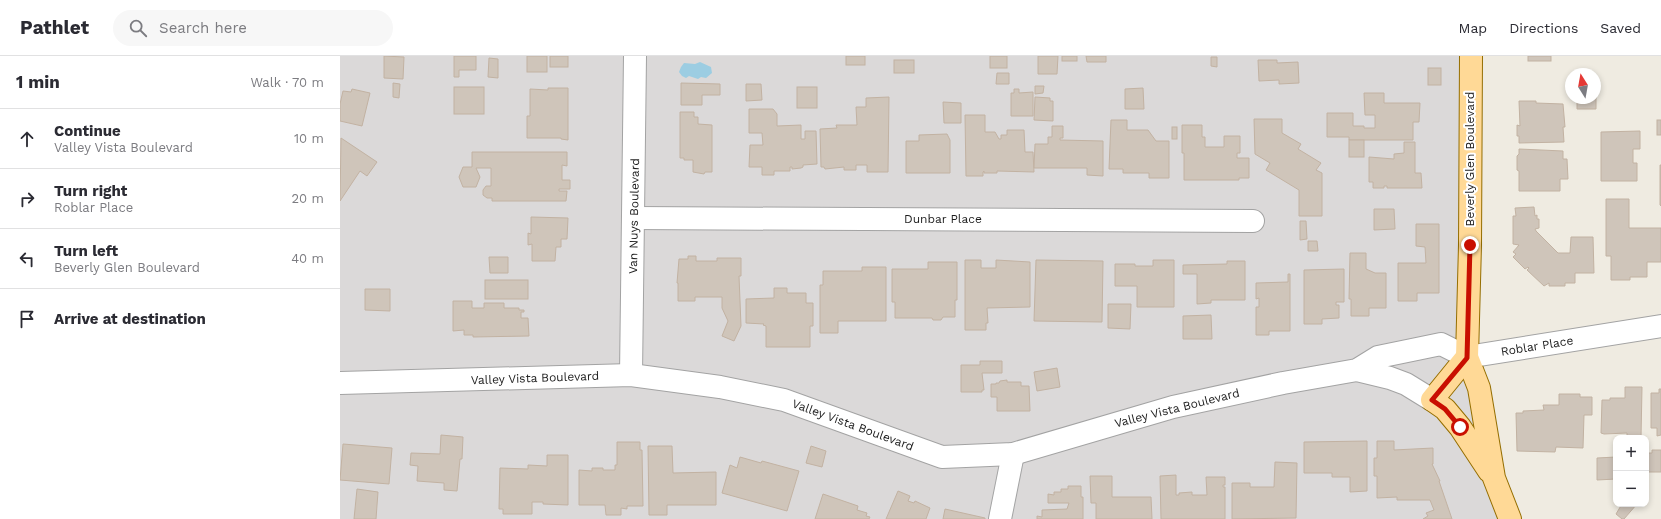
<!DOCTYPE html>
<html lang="en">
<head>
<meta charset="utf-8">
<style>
	:root { --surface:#fff; --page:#f7f7f7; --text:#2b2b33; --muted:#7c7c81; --line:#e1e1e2 }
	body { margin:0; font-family:"Work Sans",sans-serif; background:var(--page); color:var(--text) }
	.controls { position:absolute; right:12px; bottom:12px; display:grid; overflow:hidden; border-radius:8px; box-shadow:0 2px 6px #0003 }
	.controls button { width:36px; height:36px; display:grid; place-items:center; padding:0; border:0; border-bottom:1px solid var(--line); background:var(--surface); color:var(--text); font:20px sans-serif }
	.compass { position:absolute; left:1225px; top:12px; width:36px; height:36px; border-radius:50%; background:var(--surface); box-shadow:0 2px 6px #0003; rotate:349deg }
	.stop { position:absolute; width:12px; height:12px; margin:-9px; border:3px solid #c90f00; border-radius:50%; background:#fff }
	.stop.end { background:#c90f00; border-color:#fff; box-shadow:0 1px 4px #0008 }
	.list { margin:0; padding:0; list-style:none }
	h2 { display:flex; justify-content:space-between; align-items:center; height:52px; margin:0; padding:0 16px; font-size:17px }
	h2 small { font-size:13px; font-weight:400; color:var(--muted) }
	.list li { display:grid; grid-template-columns:26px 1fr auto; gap:12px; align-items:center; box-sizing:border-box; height:60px; padding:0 16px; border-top:1px solid var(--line) }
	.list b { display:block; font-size:15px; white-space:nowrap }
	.list p { margin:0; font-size:13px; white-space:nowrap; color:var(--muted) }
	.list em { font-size:13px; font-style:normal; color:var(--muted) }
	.icon { flex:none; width:22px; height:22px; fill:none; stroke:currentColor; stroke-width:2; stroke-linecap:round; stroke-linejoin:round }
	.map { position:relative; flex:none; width:1321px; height:463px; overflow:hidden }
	header { display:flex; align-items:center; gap:24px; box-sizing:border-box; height:56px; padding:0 20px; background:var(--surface); border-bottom:1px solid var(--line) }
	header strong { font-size:19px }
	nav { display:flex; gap:22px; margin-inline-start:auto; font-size:14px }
	.search { width:280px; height:36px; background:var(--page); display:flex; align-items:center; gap:10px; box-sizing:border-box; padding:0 14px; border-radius:22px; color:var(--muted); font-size:15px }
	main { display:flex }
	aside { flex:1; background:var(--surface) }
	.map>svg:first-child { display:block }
	.residential { fill:#dbd9d9 }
	.water { fill:#9ccde2 }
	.building { fill:#cfc5ba; stroke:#c2b2a2 }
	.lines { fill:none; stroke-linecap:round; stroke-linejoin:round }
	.minor-casing { stroke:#a3a3a3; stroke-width:24 }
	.major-casing { stroke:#956e00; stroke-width:24 }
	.minor { stroke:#fff; stroke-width:22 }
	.major { stroke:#ffd996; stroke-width:22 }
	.route { stroke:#c90f00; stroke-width:5 }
	.labels { text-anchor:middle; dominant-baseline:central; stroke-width:4; stroke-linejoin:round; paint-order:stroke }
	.street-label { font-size:12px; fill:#1c1c1c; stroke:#fff }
</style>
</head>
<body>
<header>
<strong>Pathlet</strong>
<div class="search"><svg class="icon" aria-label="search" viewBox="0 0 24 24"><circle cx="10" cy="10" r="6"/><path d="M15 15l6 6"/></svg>Search here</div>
<nav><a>Map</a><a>Directions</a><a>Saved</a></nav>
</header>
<main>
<aside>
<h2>1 min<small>Walk · 70 m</small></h2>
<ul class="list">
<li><svg class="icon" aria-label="ahead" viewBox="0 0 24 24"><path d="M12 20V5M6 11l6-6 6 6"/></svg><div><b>Continue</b><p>Valley Vista Boulevard</p></div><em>10 m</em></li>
<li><svg class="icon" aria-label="right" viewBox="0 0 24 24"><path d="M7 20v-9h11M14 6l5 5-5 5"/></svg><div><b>Turn right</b><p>Roblar Place</p></div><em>20 m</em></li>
<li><svg class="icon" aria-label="left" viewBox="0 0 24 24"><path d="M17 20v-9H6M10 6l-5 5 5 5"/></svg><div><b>Turn left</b><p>Beverly Glen Boulevard</p></div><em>40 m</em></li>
<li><svg class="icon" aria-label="arrive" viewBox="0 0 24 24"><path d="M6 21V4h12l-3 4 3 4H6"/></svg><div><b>Arrive at destination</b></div></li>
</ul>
</aside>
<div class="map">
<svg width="1321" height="463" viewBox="0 0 1321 463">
	<rect width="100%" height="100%" fill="#efebe1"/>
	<!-- residential -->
	<polygon class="residential" points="0,0 1130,0 1127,301 1172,463 0,463"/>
	<!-- water -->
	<polygon class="water" points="360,6 371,11 372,17 366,22 361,21 358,23 349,20 346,22 342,20 339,16 341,11 344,7 355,8"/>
	<!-- building -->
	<g class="building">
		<polygon points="44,0 64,1 63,23 44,22"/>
		<polygon points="114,0 136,0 136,14 119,14 119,21 114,21"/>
		<rect x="187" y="0" width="20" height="16"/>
		<rect x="210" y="0" width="18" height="11"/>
		<rect x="506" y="0" width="19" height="9"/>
		<rect x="650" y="0" width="17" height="12"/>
		<polygon points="698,0 718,0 717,18 698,18"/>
		<rect x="722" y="0" width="15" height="5"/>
		<polygon points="746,0 766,0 766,6 747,6"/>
		<rect x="1188" y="0" width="23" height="5"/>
		<polygon points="871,1 877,1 877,11 871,10"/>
		<polygon points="149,2 158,3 158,22 148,21"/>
		<rect x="554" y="4" width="20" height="13"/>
		<polygon points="918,4 937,4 937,7 958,6 959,27 939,28 939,24 919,25"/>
		<rect x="1088" y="12" width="13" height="17"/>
		<polygon points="657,17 669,17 669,28 656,28"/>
		<polygon points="53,27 60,28 59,42 53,41"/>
		<polygon points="341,27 380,28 380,39 362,39 362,49 341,49"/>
		<polygon points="406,28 421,28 422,44 406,45"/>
		<polygon points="695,30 704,30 703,37 695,38"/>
		<rect x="114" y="31" width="30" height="27"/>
		<rect x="457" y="31" width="20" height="21"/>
		<polygon points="208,32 228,32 228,84 221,83 221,82 187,82 187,60 190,60 190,33 208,34"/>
		<polygon points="803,32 804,53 785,53 785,33"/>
		<polygon points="12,33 30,37 22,70 0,65 0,48 3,35 11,36"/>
		<polygon points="674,33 679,33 679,37 693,36 693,60 671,60 671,37 674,37"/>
		<polygon points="1255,34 1256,34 1256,53 1237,53 1237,42 1255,42"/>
		<polygon points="1024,37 1044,37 1044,47 1080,47 1079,66 1073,66 1073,84 1009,84 1009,81 987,81 987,57 1013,57 1013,70 1024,70 1024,72 1035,72 1035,59 1025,59"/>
		<polygon points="549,41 548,116 527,116 527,109 516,109 516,114 504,114 504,111 485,113 484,111 481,111 480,73 497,72 496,69 517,69 516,51 526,51 526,42"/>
		<polygon points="695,41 710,42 710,45 713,45 713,65 694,64"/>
		<polygon points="1179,45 1196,45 1196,47 1223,48 1225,71 1223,71 1224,86 1179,87 1179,80 1177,80 1177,69 1180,70"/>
		<polygon points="603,46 621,47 621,67 604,67"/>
		<polygon points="409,53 433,53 437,58 437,70 461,69 461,83 465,83 465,75 476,75 477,108 463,109 463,111 461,112 452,113 452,111 450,111 450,115 434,115 434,119 422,119 422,111 409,111 410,89 423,89 422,77 409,77"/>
		<polygon points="340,56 354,56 354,61 358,61 358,68 372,69 372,116 365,116 364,118 353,116 353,104 344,104 344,102 340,102"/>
		<polygon points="625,59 645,59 645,76 655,76 659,83 661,83 661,79 667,79 667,74 684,74 685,96 693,96 694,116 657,115 657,117 644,117 644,115 643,116 643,120 626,120"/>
		<polygon points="914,63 942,63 942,77 961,88 958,93 981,107 976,114 982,117 982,160 959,160 959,134 926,114 930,107 915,98"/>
		<polygon points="771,64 787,64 787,74 808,74 816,85 829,85 829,122 809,122 809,117 783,117 783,113 769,113"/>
		<rect x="1317" y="64" width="4" height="15"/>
		<polygon points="842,69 862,69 862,81 865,81 865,91 884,91 884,80 900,80 900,97 897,97 897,102 909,102 909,122 899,122 899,124 844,124 844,97 842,97"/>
		<polygon points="712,70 723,70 723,82 720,82 720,84 763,85 763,120 747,119 747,112 694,112 695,88 708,88 708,81 712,81"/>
		<rect x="832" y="71" width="5" height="12"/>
		<polygon points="1300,75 1300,93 1293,93 1293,107 1297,107 1297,125 1261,125 1261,76"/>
		<polygon points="607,78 610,84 610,117 566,117 566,85 579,85 579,79"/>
		<polygon points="1,82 37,106 27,120 20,115 0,145"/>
		<rect x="1009" y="84" width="15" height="17"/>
		<polygon points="1064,86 1075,86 1075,117 1081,117 1082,132 1047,132 1047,130 1044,130 1044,132 1033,132 1033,126 1029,126 1029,101 1054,103 1054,98 1064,97"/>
		<polygon points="1179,93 1223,95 1223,103 1227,103 1228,123 1220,123 1220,135 1179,135 1179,115 1177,114 1177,100 1179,98"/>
		<polygon points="132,96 227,96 227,110 222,109 222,124 230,124 230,133 219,133 219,135 227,135 226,145 152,145 152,142 147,142 143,139 143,134 146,130 151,130 151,112 136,112 140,121 136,131 123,131 119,121 123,111 132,111"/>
		<polygon points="1320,109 1321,109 1321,150 1320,149"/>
		<polygon points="1266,143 1289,143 1289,172 1321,172 1321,206 1307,206 1307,221 1290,221 1290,224 1271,224 1271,200 1266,200"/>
		<polygon points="1194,151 1195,160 1197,159 1197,163 1199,163 1199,172 1195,173 1196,175 1218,197 1230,197 1231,181 1253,181 1254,217 1235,217 1235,227 1225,227 1225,230 1209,230 1209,227 1204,230 1187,214 1189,212 1188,211 1185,213 1173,201 1176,198 1173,196 1179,189 1173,188 1173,160 1176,160 1175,152"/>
		<polygon points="1034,153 1054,153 1055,173 1034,174"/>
		<polygon points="191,161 228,162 227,183 221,183 221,191 216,191 215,205 192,205 192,188 188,189 188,177 191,178"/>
		<polygon points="960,165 966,165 967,183 960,184"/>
		<polygon points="1076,168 1099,168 1099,237 1077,237 1077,245 1058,245 1058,207 1086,207 1085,191 1076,190"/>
		<polygon points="968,185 977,185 978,195 968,195"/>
		<polygon points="1010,197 1026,197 1026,213 1035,217 1046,217 1046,252 1029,252 1029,260 1011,260 1011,243 1009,243"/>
		<polygon points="348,200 356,200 356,205 377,205 377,202 401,202 401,220 399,220 401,270 394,285 382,280 388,265 382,252 382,241 355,241 355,245 338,245 338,227 337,227 339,203 348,203"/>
		<polygon points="149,201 168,201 168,217 150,217"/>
		<polygon points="625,204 641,204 641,212 656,212 656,204 690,206 690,251 647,252 648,267 646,267 646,274 625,274"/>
		<polygon points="696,204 763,205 762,266 694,265"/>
		<polygon points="813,204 834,204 834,251 797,251 797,230 775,230 775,208 795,208 795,210 813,210"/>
		<polygon points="887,205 905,205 905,244 871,244 871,247 857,248 857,218 843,218 843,209 887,208"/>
		<polygon points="588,206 617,206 617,244 615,244 615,261 603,261 601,264 593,264 592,262 555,262 555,246 552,246 552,213 588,213"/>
		<polygon points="522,211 546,211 546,265 498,265 498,277 480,277 480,229 483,229 483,215 522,215"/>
		<polygon points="1004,213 1004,246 996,246 996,249 999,249 999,262 982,263 982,268 964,268 964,214"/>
		<polygon points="948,218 950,218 950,275 929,275 929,279 916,279 916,251 919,251 919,242 916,243 916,227 948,226"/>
		<rect x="145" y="224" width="43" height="19"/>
		<polygon points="434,232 447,232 447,237 466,237 466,247 473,247 473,270 470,270 470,291 426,291 426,270 423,269 424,268 406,267 406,243 434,242"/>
		<polygon points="25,233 50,233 50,255 25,254"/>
		<polygon points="113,245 132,245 132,252 144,252 144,247 164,247 164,252 179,252 179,254 184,254 184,256 181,256 181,262 188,262 189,280 133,281 133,279 124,279 124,274 113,275"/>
		<polygon points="768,248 791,248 790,273 768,272"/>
		<polygon points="871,259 872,283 843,283 843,260"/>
		<polygon points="640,305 662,305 662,317 642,317 644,334 642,334 642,336 621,336 621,309 640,309"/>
		<polygon points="717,312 720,331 697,335 694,316"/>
		<polygon points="667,324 667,326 681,326 681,330 689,330 690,355 657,355 657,341 651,341 651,328 656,328 656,327 659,327 660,325"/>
		<polygon points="1285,331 1302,331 1301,382 1287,382 1287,377 1264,378 1261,377 1262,344 1270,344 1270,342 1285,342"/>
		<polygon points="1319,333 1321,333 1321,379 1317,380 1317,372 1311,372 1311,337 1319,337"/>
		<polygon points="1219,338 1240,338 1240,341 1252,341 1252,359 1244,359 1243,392 1216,391 1215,396 1177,395 1176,357 1183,357 1183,355 1204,354 1203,349 1219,349"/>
		<polygon points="101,379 123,381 122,403 120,403 117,435 104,434 104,427 77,425 78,410 70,409 71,397 100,398"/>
		<polygon points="1027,385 1027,435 1010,436 1010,421 992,421 992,417 964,417 964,386"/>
		<polygon points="1037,385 1054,385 1054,394 1093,392 1093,408 1092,408 1100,425 1099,425 1112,463 1083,463 1088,460 1086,457 1094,454 1090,444 1057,444 1057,441 1037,442 1037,420 1034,420 1034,402 1037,402"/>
		<polygon points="277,386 300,386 300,394 302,394 303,450 287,450 287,453 281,452 281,459 266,459 265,449 239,449 239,414 252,415 252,412 263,412 263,414 275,414 275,409 277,409"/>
		<polygon points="3,388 52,392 49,428 0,424"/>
		<polygon points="308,390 332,390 333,417 376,416 376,449 327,449 327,459 309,459"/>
		<polygon points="471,390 486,395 482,411 466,407"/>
		<polygon points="1312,394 1321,394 1321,416 1308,416 1308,397 1312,397"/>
		<polygon points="207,399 228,399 228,449 203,448 203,446 192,446 192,458 163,458 163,453 159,453 160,412 188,413 188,409 207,410"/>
		<polygon points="400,401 421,407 422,405 459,415 447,455 382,437 390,409 397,412"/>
		<polygon points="1276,401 1276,423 1257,424 1257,402"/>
		<polygon points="935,406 957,407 956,462 892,463 892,427 910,427 910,431 934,431"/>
		<polygon points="836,419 836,439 839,439 839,437 852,436 852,439 867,439 866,421 885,421 885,429 883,429 883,431 885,431 885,463 821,463 820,420"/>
		<polygon points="750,420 772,420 772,441 811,441 812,463 756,463 756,447 751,447"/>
		<polygon points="728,430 741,430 741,441 743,441 743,463 697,463 697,460 702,461 702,454 727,453 729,447 708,447 708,438 714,439 714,436 721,436 721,433 728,433"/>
		<polygon points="17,433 38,436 36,463 14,463"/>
		<polygon points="558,435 570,440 568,445 574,447 575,445 590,452 586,463 546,463"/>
		<polygon points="483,438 518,450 517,454 527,457 526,460 530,461 529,463 475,463"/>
		<polygon points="1282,448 1297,448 1284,463 1282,463 1276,458"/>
		<polygon points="605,453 645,462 645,463 603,463"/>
	</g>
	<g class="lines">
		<!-- minor casing -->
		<g class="minor-casing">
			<g id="minor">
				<polyline points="294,162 913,165"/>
				<polyline points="1017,314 1050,322 1066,328 1092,344"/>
				<polyline points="291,319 295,0"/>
				<polyline points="0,327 291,319 380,331 444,344 602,401 673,398 833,351 943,327 1017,314 1038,301 1072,294 1101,288 1127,301 1321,270"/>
				<polyline points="660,463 673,398"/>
			</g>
		</g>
		<!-- major casing -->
		<g class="major-casing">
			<g id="major">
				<polyline points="1131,0 1130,189 1127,301 1139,332 1154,422 1170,463"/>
				<polyline points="1127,301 1092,344 1105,353 1120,371 1149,415"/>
			</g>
		</g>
		<!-- minor -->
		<use href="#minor" class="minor"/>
		<!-- major -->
		<use href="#major" class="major"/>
	</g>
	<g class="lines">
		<!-- route -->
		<polyline class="route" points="1120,371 1105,353 1092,344 1127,302 1130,189"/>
	</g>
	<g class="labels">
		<!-- street labels -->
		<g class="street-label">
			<text transform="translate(1130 103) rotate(-90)">Beverly Glen Boulevard</text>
			<text transform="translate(294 160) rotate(-89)">Van Nuys Boulevard</text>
			<text x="603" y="163">Dunbar Place</text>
			<text transform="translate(1197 290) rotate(-9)">Roblar Place</text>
			<text transform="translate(195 322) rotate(-2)">Valley Vista Boulevard</text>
			<text transform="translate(837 352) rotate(-14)">Valley Vista Boulevard</text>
			<text transform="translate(513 369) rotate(20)">Valley Vista Boulevard</text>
		</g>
	</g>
</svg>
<div class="controls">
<button>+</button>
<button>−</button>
</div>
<svg class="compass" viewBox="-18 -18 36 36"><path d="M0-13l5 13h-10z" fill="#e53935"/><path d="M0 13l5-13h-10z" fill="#7c7c81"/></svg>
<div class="stop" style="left:1120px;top:371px"></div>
<div class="stop end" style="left:1130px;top:189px"></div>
</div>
</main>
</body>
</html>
